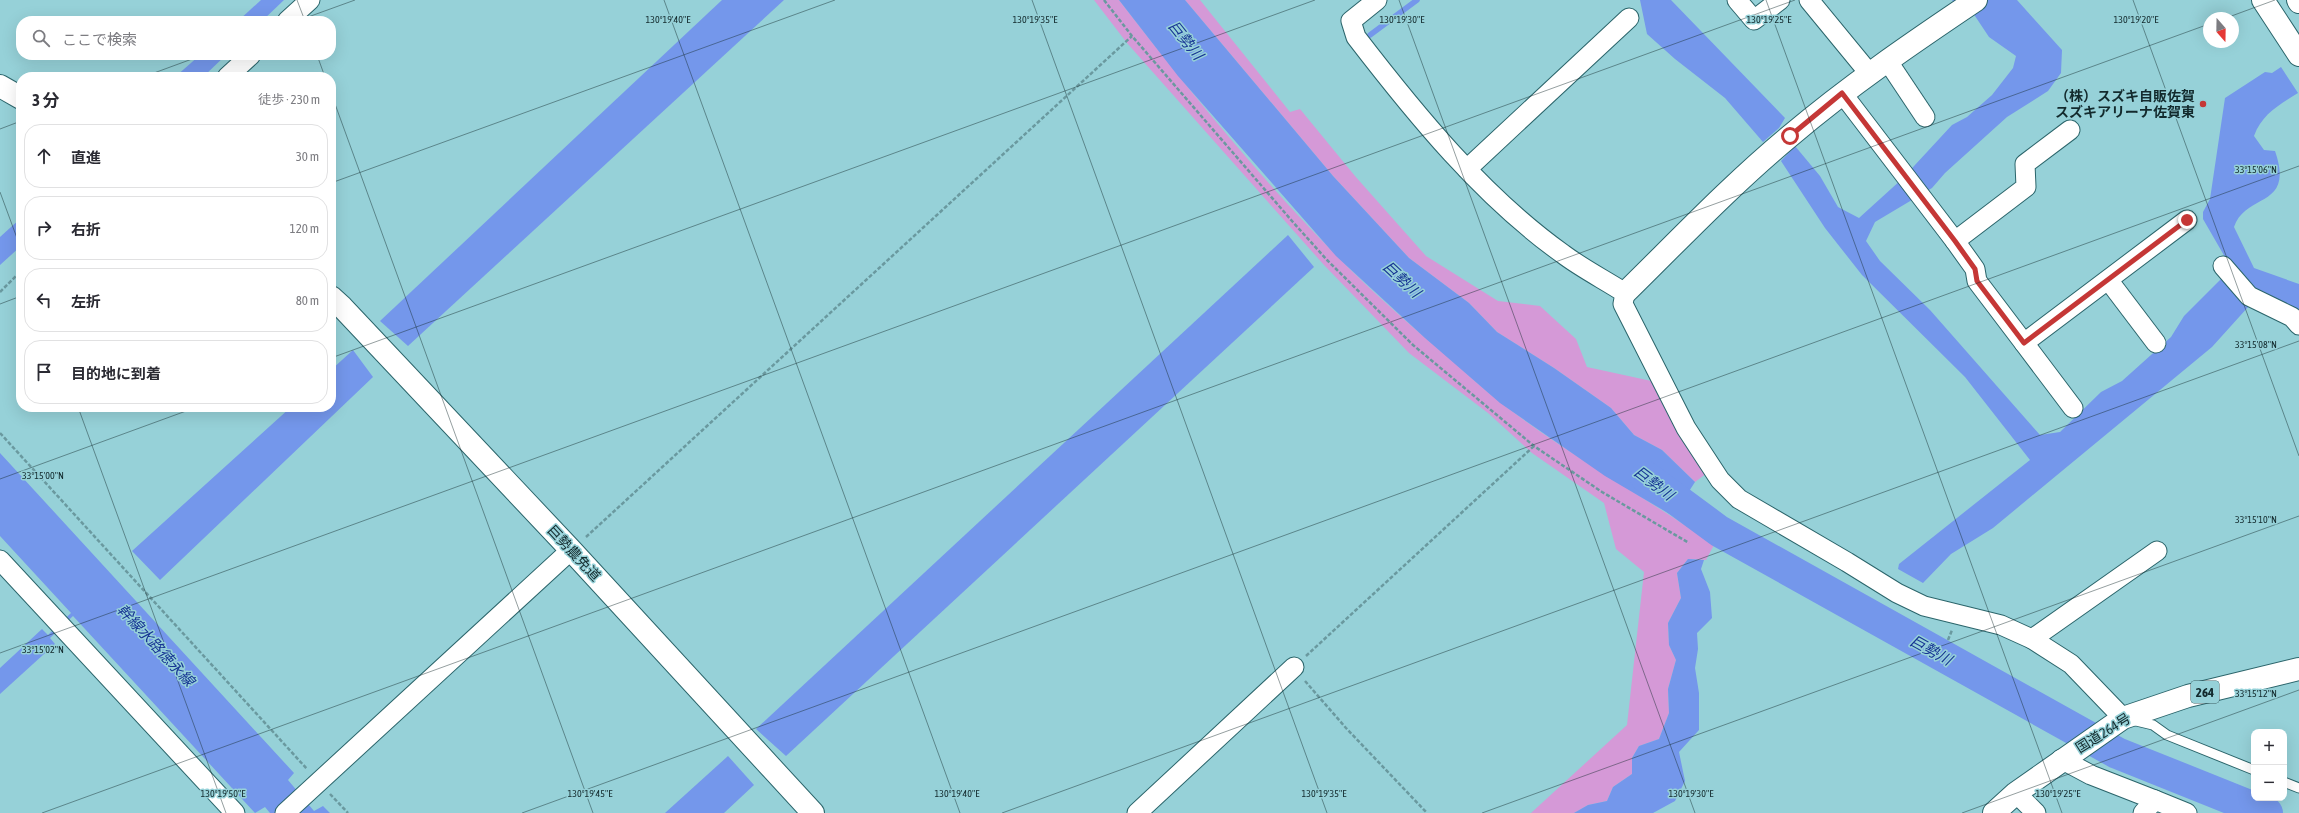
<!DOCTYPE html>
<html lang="ja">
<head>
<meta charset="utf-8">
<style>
	:root { --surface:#fff; --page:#f2f2f3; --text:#2b2b33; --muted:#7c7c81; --line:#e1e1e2 }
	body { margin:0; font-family:"Asap Condensed","Noto Sans JP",sans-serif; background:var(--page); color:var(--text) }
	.controls { position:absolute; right:12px; bottom:12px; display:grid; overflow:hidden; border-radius:8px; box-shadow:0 4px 16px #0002 }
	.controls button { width:36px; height:36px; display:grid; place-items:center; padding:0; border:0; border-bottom:1px solid var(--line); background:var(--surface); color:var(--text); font:20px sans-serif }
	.compass { position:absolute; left:2203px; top:12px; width:36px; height:36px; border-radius:50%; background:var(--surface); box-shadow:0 4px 16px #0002; rotate:160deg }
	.stop { position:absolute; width:12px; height:12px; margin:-9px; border:3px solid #c53736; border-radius:50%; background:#fff }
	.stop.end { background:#c53736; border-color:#fff; box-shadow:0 1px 4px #0008 }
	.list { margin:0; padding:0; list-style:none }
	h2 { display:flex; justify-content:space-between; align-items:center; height:52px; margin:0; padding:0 16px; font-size:17px }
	h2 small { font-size:13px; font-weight:400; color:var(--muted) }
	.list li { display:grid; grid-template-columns:26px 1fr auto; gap:12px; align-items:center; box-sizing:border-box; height:64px; margin:0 8px 8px; padding:0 8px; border:1px solid var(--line); border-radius:16px }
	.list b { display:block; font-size:15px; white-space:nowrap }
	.list em { font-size:13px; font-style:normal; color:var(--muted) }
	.icon { flex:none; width:22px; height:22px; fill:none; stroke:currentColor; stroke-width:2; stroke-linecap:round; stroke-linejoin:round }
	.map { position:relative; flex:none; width:2299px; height:813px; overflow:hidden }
	.search { position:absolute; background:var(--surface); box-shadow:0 4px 16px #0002; left:16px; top:16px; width:320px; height:44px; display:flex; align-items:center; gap:10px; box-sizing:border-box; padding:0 14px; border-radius:16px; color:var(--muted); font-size:15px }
	.panel { position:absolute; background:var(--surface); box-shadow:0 4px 16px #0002; left:16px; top:72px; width:320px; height:340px; border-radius:16px }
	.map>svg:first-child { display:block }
	.green { fill:#d599d7 }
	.water { fill:#7497eb }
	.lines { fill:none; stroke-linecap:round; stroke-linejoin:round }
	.stream { stroke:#7497eb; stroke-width:5.5 }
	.river { stroke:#7497eb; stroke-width:32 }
	.lane-casing { stroke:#2b656b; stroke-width:11 }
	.street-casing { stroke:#2b656b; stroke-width:21 }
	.secondary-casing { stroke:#2b656b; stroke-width:24 }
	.highway-casing { stroke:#2b656b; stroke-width:24 }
	.path { stroke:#6a999f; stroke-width:2.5; stroke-dasharray:4 2; stroke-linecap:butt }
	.lane { stroke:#fff; stroke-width:9 }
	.street { stroke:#fff; stroke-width:19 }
	.secondary { stroke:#fff; stroke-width:22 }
	.highway { stroke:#fff; stroke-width:22 }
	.route { stroke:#c53736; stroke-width:5 }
	.ticks { fill:none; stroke:#132a2d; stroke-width:1; stroke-opacity:0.45 }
	.poi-dot { fill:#c53736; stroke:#96d1d8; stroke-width:1.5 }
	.labels { text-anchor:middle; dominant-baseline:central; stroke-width:3; stroke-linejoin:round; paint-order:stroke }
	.shield { fill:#96d1d8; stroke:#3a5c60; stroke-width:1 }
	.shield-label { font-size:13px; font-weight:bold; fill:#132a2d }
	.poi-label { font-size:14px; font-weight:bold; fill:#132a2d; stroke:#96d1d8; text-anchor:end }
	.street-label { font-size:14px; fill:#132a2d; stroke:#96d1d8 }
	.water-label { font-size:15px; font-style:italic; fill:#173594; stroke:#96d1d8 }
	.ticks-label { font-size:10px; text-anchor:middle; fill:#132a2d; stroke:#96d1d8; stroke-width:3; stroke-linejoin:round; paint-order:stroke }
</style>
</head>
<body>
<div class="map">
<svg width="2299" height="813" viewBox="0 0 2299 813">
	<rect width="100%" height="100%" fill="#96d1d8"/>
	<!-- green -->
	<g class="green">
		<path d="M1094,0H1119C1187,88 1258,176 1336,255C1371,291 1410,325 1448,357C1465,372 1482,388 1500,402C1568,455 1644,496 1714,545L1706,560L1688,559L1677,573L1681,598L1668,623L1669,645L1676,660L1668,689L1669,713L1659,739L1639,746L1632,758V774L1613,787L1607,801L1588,805L1574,813H1531L1627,725L1644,572L1616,549L1604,503L1532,453L1488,413L1409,353L1324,265L1127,43Z"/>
		<polygon points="1185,0 1200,0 1290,112 1300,109 1355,176 1426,256 1498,301 1540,306 1576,339 1587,367 1656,382 1707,473 1695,482 1662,450 1634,435 1611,408 1554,368 1497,332 1469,303 1409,258 1333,176"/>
	</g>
	<!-- water -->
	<g class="water">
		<polygon points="261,0 284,0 262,21 238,21"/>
		<polygon points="722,0 784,0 408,346 380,321"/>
		<polygon points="1119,0 1185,0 1333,176 1409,258 1469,303 1497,332 1554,368 1611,408 1634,435 1662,450 1695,482 1673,516 1605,476 1500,403 1425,338 1336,256 1178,76"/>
		<polygon points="1640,0 1671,0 1785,118 1779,128 1763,142 1725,98 1675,59 1647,34"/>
		<polygon points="1952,0 2017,0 2062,50 2061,73 2048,91 2007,117 1945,173 1932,188 1875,222 1866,241 1880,261 1930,310 2040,435 2060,432 2101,392 2122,381 2171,337 2184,316 2222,278 2249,306 2212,347 1993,528 1951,554 1923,583 1898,569 1899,564 2030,460 1965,377 1862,275 1825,228 1781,161 1795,146 1820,176 1838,207 1859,218 1902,179 1952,125 1967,117 1992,95 2013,68 2016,56 1989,37 1973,13 1956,5"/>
		<polygon points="200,55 226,55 203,77 175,77"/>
		<path d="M2281,67L2298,93C2279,105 2262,114 2254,136L2264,150L2275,151C2295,209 2246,192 2234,227L2254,268L2299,284V316L2251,290L2233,271L2203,219V212L2210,199L2225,98L2265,72L2272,73Z"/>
		<polygon points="21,218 21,246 0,265 0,237"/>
		<polygon points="1288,235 1314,267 786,756 756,729"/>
		<polygon points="353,350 373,377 160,580 132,551 291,407 331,407 331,370"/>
		<polygon points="0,453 294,773 288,780 314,811 323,806 330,813 270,813 265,807 255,813 73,616 50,638 55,644 0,694 0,668 42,629 48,635 71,613 0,536"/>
		<polygon points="1688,559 1704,560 1701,569 1710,592 1712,618 1697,633 1698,649 1695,668 1699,693 1699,730 1679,752 1685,781 1675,801 1653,813 1574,813 1588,805 1607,801 1613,787 1632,774 1632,758 1639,746 1659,739 1669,713 1668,689 1676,660 1669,645 1668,623 1681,598 1677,573"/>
		<polygon points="728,756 754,785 724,813 665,813"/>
	</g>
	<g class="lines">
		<!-- stream -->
		<polyline class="stream" points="1370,35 1417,0"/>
		<!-- river -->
		<polyline class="river" points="1646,477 1719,531 2117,753 2267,813"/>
		<!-- lane casing -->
		<g class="lane-casing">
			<g id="lane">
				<polyline points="2132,720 2153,725 2167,735 2254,770"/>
				<polyline points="2284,782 2299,788"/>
			</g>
		</g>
		<!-- street casing -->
		<g class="street-casing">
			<g id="street">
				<path d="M1377,0L1351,21L1356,37C1416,115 1483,197 1563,254C1583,269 1605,280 1625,293L1623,304L1686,428L1720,480L1739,499L1847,562L1897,593L1924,606L2001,625L2032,639L2071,664L2123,718"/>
				<polyline points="1737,0 1754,20 1780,0"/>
				<polyline points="1809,0 1869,73"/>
				<polyline points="287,21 310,0"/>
				<polyline points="1887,60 1925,117"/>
				<polyline points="227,77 251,55"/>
				<polyline points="1842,93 1955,241 1975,269 1977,281 2024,343 2187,220"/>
				<polyline points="1467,169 1629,18"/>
				<polyline points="1955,241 2026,187 2025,164 2070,130"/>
				<polyline points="2223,266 2249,296 2292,317 2299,325"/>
				<polyline points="2109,281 2156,343"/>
				<polyline points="2024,343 2073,408"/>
				<polyline points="0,560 235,813"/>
				<polyline points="2032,639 2157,551"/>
				<polyline points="2061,759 2091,775 2155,800"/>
				<polyline points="2016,793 2036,813"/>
				<polyline points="285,813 571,550"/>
				<polyline points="1137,813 1294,667"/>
				<polyline points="2143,813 2155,800 2187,813"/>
			</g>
		</g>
		<!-- secondary casing -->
		<g class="secondary-casing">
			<g id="secondary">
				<polyline points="2263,0 2299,55"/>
				<polyline points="2298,0 2299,2"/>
				<polyline points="0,86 21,98"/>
				<path d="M1625,293C1679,240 1732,184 1790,136C1849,86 1912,43 1976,0"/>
				<polyline points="331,297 342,307 571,550 813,813"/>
			</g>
		</g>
		<!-- highway casing -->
		<g class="highway-casing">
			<polyline id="highway" points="1994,813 2016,793 2123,718 2188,696 2299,669"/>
		</g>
		<!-- path -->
		<g class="path">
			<polyline points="1104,0 1132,36 1292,221 1327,260 1413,345 1534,446 1602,492 1689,543"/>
			<polyline points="0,292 21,271"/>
			<polyline points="0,433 307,769"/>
			<polyline points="586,537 1132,36"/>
			<polyline points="1948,640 1952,630"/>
			<polyline points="1306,656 1534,446"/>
			<polyline points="1305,681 1346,728 1427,813"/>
			<polyline points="330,794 348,813"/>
		</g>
		<!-- lane -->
		<use href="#lane" class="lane"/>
		<!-- street -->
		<use href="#street" class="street"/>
		<!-- secondary -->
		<use href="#secondary" class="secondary"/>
		<!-- highway -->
		<use href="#highway" class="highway"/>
	</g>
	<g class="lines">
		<!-- route -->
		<polyline class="route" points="1790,136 1842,93 1955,241 1975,269 1977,281 2024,343 2187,220"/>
	</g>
	<!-- ticks -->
	<path class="ticks" d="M297,0L305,21M664,0L960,813M1032,0L1327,813M1399,0L1695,813M1766,0L2062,813M2133,0L2299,456M2226,18L2275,0M297,21L355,0M317,55L325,77M143,77L203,55M331,93L593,813M0,129L21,121M331,183L835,0M0,192L21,249M0,304L21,296M331,358L1315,0M78,407L226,813M0,479L197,407M0,653L1795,0M42,813L2209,24M522,813L2299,166M1002,813L2299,341M1482,813L2299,516M1962,813L2299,690"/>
	<!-- markers -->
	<circle class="poi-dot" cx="2203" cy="104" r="4"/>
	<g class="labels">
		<!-- shield labels -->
		<rect class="shield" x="2191" y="681" width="28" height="22" rx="3"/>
		<g class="shield-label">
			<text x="2205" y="692">264</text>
		</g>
		<!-- poi labels -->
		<g class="poi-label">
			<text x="2195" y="96">（株）スズキ自販佐賀<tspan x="2195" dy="16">スズキアリーナ佐賀東</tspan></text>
		</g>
		<!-- street labels -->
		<g class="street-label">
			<text transform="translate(574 553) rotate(47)">巨勢農免道</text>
			<text transform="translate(2103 733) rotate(-32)">国道264号</text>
		</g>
		<!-- water labels -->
		<g class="water-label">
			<text transform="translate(1186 40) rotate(51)">巨勢川</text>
			<text transform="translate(1402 279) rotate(43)">巨勢川</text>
			<text transform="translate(1654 483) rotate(37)">巨勢川</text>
			<text transform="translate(156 645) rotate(47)">幹線水路徳永線</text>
			<text transform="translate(1931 650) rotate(29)">巨勢川</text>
		</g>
	</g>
	<g class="ticks-label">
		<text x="668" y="23">130°19'40"E</text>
		<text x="1035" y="23">130°19'35"E</text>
		<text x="1402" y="23">130°19'30"E</text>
		<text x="1769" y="23">130°19'25"E</text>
		<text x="2136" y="23">130°19'20"E</text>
		<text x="2256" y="173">33°15'06"N</text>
		<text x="2256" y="348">33°15'08"N</text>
		<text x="43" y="479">33°15'00"N</text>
		<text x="2256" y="523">33°15'10"N</text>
		<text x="43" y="653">33°15'02"N</text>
		<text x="2256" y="697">33°15'12"N</text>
		<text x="223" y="797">130°19'50"E</text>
		<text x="590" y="797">130°19'45"E</text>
		<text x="957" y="797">130°19'40"E</text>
		<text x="1324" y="797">130°19'35"E</text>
		<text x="1691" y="797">130°19'30"E</text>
		<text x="2058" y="797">130°19'25"E</text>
	</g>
</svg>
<div class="controls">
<button>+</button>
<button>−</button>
</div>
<svg class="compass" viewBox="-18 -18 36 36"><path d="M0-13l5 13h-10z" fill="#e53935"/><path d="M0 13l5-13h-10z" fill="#7c7c81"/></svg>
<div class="stop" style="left:1790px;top:136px"></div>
<div class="stop end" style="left:2187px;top:220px"></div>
<div class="search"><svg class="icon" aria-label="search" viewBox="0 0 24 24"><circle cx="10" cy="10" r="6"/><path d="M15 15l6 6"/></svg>ここで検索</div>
<section class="panel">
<h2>3 分<small>徒歩 · 230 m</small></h2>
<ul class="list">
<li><svg class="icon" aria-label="ahead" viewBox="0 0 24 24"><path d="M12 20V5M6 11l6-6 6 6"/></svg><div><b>直進</b></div><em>30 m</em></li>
<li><svg class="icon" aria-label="right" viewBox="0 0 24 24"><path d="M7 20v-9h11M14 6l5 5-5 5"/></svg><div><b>右折</b></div><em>120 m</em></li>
<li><svg class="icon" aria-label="left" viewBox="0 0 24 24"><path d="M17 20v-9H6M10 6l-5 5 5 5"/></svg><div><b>左折</b></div><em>80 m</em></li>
<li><svg class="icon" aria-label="arrive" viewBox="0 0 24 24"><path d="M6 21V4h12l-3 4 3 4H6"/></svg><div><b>目的地に到着</b></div></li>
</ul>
</section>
</div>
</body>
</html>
